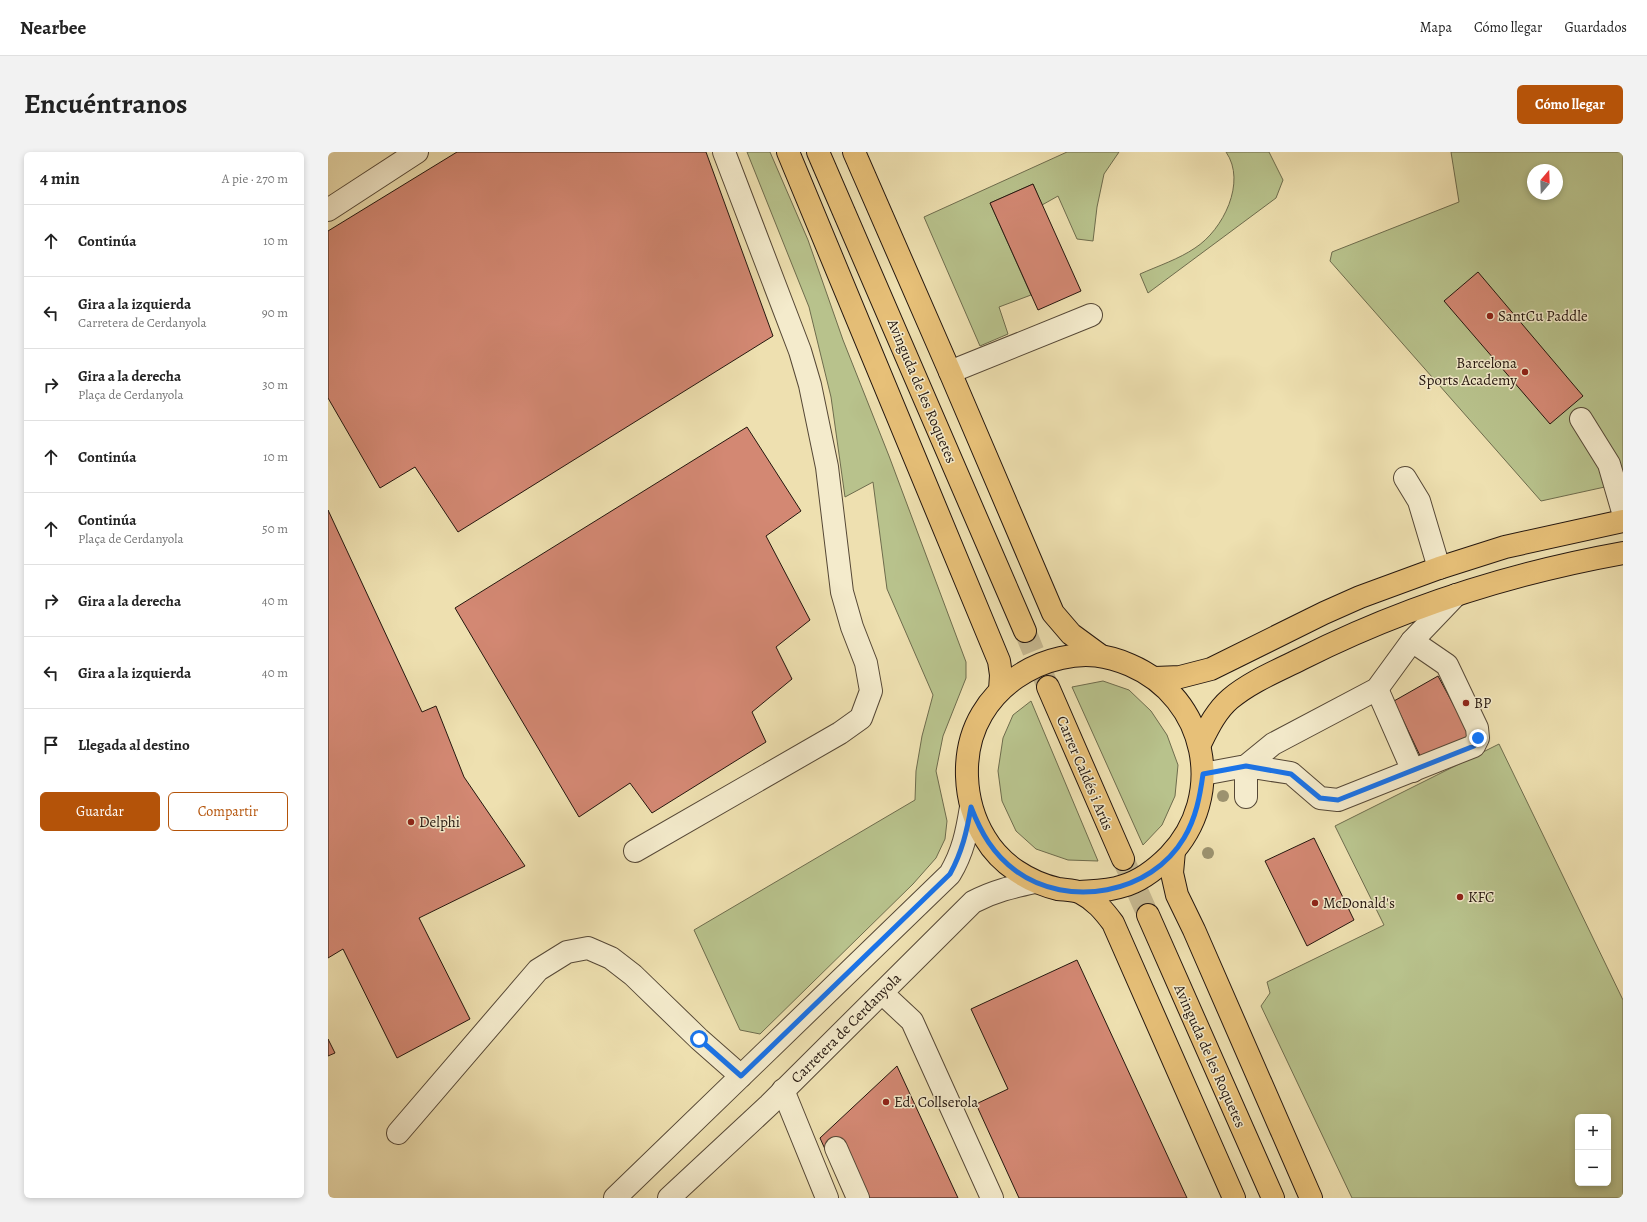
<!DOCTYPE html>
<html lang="es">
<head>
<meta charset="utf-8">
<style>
	:root { --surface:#fff; --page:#f2f2f2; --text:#222; --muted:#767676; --line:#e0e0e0; --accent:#b45309 }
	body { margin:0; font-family:Alegreya,serif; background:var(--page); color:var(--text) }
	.controls { position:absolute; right:12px; bottom:12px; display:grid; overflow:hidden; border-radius:6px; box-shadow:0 2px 6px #0003 }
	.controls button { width:36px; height:36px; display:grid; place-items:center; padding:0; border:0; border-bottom:1px solid var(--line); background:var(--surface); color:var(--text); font:20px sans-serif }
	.compass { position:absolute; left:1199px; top:12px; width:36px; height:36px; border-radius:50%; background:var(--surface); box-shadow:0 2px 6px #0003; rotate:19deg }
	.stop { position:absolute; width:12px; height:12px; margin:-9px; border:3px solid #1a73e8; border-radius:50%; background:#fff }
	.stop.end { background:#1a73e8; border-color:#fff; box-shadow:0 1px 4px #0008 }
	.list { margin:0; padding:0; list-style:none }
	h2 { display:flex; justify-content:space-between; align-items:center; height:52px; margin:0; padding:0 16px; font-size:17px }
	h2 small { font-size:13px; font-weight:400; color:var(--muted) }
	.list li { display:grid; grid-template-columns:26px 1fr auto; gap:12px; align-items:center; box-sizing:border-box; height:72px; padding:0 16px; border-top:1px solid var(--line) }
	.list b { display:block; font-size:15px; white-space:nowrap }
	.list p { margin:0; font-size:13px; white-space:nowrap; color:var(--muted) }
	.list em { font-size:13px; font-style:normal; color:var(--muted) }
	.actions { display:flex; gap:8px; padding:12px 16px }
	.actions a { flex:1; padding:9px 0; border:1px solid var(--accent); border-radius:6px; text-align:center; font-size:14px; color:var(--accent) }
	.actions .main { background:var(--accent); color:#fff }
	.icon { flex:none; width:22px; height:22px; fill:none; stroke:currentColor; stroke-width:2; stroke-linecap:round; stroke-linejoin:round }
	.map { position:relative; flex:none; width:1295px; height:1046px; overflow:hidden; border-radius:6px }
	header { display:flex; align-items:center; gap:24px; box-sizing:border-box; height:56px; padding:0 20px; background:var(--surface); border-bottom:1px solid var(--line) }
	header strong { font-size:19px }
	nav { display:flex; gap:22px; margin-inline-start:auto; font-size:14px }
	.intro { display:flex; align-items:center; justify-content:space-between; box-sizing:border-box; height:96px; padding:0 24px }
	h1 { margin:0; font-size:28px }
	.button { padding:10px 18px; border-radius:6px; background:var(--accent); color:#fff; font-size:14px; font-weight:700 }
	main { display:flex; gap:24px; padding:0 24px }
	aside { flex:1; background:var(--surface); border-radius:6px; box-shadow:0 2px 6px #0003 }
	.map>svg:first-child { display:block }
	.green { fill:#b8c28c; stroke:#6e6c4d; fill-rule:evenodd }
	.building { fill:#d38873; stroke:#24160e }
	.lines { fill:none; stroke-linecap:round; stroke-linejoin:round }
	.major-tunnel { stroke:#c6b890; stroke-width:22; stroke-dasharray:22 11; stroke-linecap:butt }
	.minor-casing { stroke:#564836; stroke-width:24 }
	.major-casing { stroke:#24160e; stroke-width:24 }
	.minor { stroke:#f4ebcc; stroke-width:22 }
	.major { stroke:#e7c078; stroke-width:22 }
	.tree { fill:#9c926f }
	.route { stroke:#1a73e8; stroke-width:5 }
	.poi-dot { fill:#8f2418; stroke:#f4ebcc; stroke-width:1.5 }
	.labels { text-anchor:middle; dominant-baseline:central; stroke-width:3; stroke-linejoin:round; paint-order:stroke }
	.poi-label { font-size:15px; fill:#24160e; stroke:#f4ebcc; text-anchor:start }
	.street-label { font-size:15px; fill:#24160e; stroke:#f4ebcc }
</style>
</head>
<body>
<header>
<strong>Nearbee</strong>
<nav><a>Mapa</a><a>Cómo llegar</a><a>Guardados</a></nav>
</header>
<div class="intro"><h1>Encuéntranos</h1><a class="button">Cómo llegar</a></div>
<main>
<aside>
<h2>4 min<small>A pie · 270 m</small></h2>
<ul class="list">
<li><svg class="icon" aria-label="ahead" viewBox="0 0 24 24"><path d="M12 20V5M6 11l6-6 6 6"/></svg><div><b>Continúa</b></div><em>10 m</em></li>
<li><svg class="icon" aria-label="left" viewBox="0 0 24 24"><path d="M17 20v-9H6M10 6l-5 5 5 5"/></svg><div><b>Gira a la izquierda</b><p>Carretera de Cerdanyola</p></div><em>90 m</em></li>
<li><svg class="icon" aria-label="right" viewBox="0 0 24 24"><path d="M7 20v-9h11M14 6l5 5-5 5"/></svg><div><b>Gira a la derecha</b><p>Plaça de Cerdanyola</p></div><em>30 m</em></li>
<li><svg class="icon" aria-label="ahead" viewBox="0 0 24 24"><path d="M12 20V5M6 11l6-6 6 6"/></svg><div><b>Continúa</b></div><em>10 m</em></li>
<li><svg class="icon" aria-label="ahead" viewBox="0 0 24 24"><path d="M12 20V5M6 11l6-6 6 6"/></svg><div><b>Continúa</b><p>Plaça de Cerdanyola</p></div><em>50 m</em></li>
<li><svg class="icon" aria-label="right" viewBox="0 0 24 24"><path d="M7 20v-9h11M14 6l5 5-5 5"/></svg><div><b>Gira a la derecha</b></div><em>40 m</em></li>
<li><svg class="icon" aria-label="left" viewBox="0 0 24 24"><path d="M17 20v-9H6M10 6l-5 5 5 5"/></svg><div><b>Gira a la izquierda</b></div><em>40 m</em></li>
<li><svg class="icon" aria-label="arrive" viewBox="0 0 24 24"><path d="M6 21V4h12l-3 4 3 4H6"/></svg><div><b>Llegada al destino</b></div></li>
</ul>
<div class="actions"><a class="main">Guardar</a><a>Compartir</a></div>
</aside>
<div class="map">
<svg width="1295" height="1046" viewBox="0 0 1295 1046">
	<rect width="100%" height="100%" fill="#eee0b0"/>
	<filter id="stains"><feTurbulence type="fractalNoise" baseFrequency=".005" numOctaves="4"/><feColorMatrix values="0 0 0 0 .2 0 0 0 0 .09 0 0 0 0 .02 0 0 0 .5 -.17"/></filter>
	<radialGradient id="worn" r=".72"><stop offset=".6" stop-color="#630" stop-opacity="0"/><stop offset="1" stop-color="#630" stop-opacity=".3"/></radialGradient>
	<!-- green -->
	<g class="green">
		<polygon points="419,0 442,0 480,88 515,188 561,304 638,510 638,526 615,584 608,619 619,669 617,687 608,706 585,732 432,882 412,878 366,778 587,648 588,619 594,584 605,543 559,437 545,330 517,345 503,245 481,155"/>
		<polygon points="739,0 791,0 776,22 769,55 765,89 749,87 730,44 714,53 705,32 662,51 703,143 671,155 680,182 652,194 596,65"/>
		<path d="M898,0H941L955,28L948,46L820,141L812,122C830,114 851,107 867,96C895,78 919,30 898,0Z"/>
		<path d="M1123,0H1295V331L1213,349L1002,109L1004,100L1131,50ZM1205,18H1229V42H1205Z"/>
		<polygon points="775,529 801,538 823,559 839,583 850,613 847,644 834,673 815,693 744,535"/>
		<polygon points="703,549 770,709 740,708 708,697 688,679 674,649 670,619 675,586 685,563"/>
		<path d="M1171,592L1295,848V1046H1024L933,854L942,841L939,830L1056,773L1007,674ZM1250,965H1280V1031H1250Z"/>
	</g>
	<!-- building -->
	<g class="building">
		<polygon points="129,0 378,0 445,184 130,380 87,315 52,336 0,246 0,79"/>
		<polygon points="705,32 753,139 710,158 662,51"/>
		<polygon points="1150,120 1255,244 1222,272 1116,149"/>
		<polygon points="419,275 473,359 438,384 482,468 448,495 464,527 424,560 438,590 324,661 302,631 251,665 127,456"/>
		<polygon points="0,358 94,560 108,554 136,625 197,714 91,766 142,867 69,906 15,797 0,806"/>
		<polygon points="1110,524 1145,589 1095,610 1066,549"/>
		<polygon points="986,686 1026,768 979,794 937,709"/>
		<polygon points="749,808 859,1046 691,1046 648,952 680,937 643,857"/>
		<polygon points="0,887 7,901 0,904"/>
		<polygon points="569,914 630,1046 519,1046 492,986"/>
	</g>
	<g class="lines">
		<!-- major-tunnel -->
		<g class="major-tunnel">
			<polyline points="697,479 720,535"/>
			<polyline points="795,707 820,763"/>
		</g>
		<!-- minor casing -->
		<g class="minor-casing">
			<g id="minor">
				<polyline points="0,58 89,0"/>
				<polyline points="622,220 763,163"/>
				<polyline points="1253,267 1281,312 1295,360"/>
				<polyline points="1077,326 1091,349 1111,416"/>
				<polyline points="1049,537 1085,619"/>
				<polyline points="875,622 918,614 945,592 1049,537 1084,489 1128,443"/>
				<polyline points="918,645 918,614 963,621 992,646 1010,648 1146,594 1150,586 1149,576 1119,513 1084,489"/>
				<polyline points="307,699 512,581 533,566 543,539 538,511 524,475 514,440 499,315 482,233 472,199 396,0"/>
				<polyline points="554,841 584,869 664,1046"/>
				<polyline points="455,938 499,1046"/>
				<polyline points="70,981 210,818 239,800 260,796 283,806 305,823 371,887 413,924"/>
				<polyline points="508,996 530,1046"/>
				<path d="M287,1046L622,722C635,700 639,680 643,655"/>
				<path d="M341,1046L441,953L645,750C666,739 684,735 707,730"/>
			</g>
		</g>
		<!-- major casing -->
		<g class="major-casing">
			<g id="major">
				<polyline points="460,0 671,509 673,523 672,538"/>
				<polyline points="490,0 697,479"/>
				<polyline points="526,0 622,220 725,461 743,482 773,504"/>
				<polyline points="827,526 852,525 883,517 996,461 1032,445 1111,416 1177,395 1295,369"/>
				<polyline points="720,535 795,707"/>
				<path d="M872,592C880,576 888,559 902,547C922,530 949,519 973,507C1074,456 1184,421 1295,401"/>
				<polyline points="846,699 844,721 849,743 866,778 983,1046"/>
				<path d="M752,740C766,739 781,739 795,734C813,729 828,717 841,704C899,644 879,546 802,513C779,503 758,500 733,506C701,513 671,533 654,562C632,599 635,650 657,686C673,713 701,730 730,737C738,738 747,738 753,741C767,748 776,759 785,771L906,1046"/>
				<polyline points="820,763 945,1046"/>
			</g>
		</g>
		<!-- minor -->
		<use href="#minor" class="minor"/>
		<!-- major -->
		<use href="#major" class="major"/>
	</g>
	<!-- trees -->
	<g class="tree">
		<circle cx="895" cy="644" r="6"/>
		<circle cx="880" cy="701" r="6"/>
	</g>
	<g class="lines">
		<!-- route -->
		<path class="route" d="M371,887L413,924L622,722C634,700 639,679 643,655C653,681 665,702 688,719C740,757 823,742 856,686C868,666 872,644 875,622L918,614L963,622L992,646L1010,648L1146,594L1150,586"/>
	</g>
	<!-- markers -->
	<g class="poi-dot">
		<circle cx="1162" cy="164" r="4"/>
		<circle cx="1197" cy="220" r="4"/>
		<circle cx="1138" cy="551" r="4"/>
		<circle cx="83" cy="670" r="4"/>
		<circle cx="1132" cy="745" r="4"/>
		<circle cx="987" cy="751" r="4"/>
		<circle cx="558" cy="950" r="4"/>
	</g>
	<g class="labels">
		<!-- poi labels -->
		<g class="poi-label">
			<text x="1170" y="164">SantCu Paddle</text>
			<text x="1189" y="211" text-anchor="end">Barcelona<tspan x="1189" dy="17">Sports Academy</tspan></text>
			<text x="1146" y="551">BP</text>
			<text x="91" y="670">Delphi</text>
			<text x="1140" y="745">KFC</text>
			<text x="995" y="751">McDonald's</text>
			<text x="566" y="950">Ed. Collserola</text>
		</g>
		<!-- street labels -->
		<g class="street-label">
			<text transform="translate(594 239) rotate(67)">Avinguda de les Roquetes</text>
			<text transform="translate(757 621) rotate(67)">Carrer Caldés i Arús</text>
			<text transform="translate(518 876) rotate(-45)">Carretera de Cerdanyola</text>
			<text transform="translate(882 904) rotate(66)">Avinguda de les Roquetes</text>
		</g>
	</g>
	<rect width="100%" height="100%" filter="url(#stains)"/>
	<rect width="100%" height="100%" fill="url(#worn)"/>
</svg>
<div class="controls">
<button>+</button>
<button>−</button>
</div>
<svg class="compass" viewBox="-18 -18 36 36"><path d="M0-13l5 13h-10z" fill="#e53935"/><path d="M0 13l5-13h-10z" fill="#767676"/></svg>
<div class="stop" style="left:371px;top:887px"></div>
<div class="stop end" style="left:1150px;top:586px"></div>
</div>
</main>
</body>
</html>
